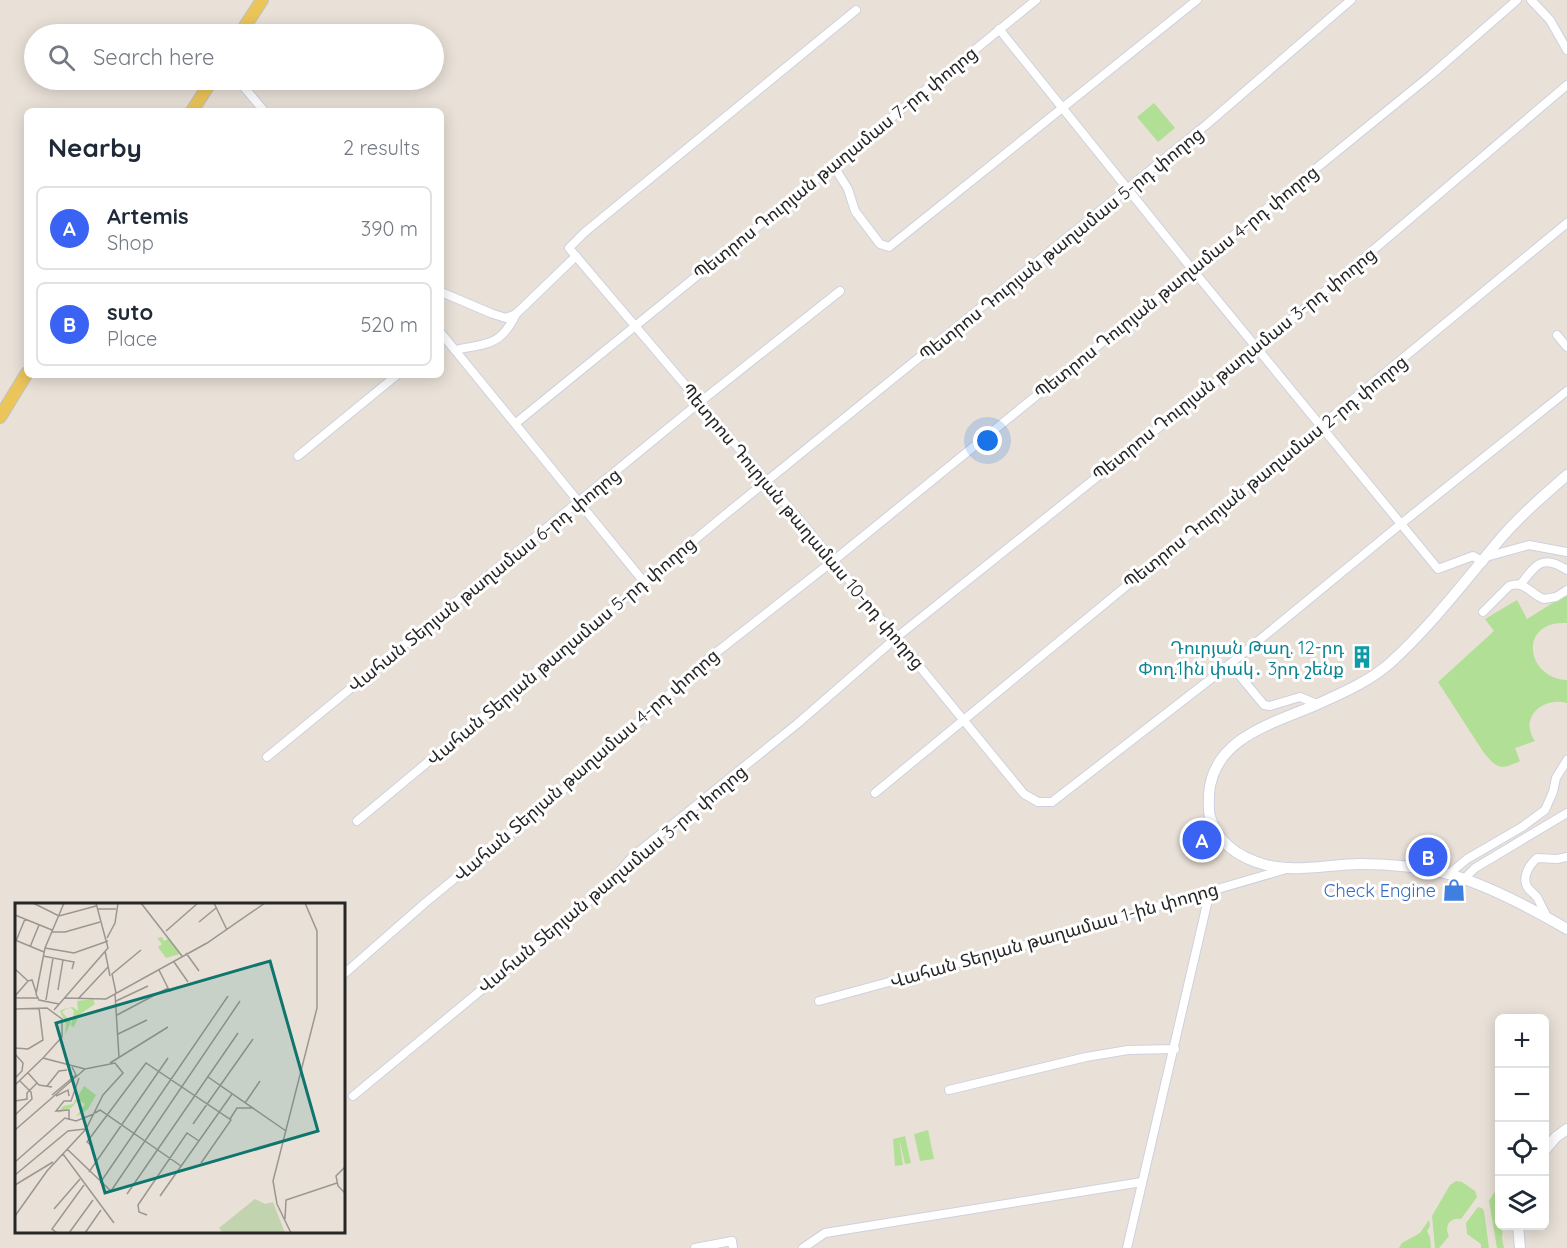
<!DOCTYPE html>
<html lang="en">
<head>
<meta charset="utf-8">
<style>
	:root { --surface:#fff; --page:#f6f6f7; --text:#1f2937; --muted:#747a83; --line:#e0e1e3; --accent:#3a63f4 }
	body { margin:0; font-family:Quicksand,"Noto Sans Armenian",sans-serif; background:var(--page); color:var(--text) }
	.controls { position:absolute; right:18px; bottom:18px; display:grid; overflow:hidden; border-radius:9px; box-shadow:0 3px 15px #0003 }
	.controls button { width:54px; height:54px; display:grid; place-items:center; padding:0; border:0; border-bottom:2px solid var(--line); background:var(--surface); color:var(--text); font:30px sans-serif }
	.you { position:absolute; left:988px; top:441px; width:21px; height:21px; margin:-15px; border:4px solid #fff; border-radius:50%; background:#1a73e8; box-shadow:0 0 0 9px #1a73e833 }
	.badge { display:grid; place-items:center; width:39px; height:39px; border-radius:50%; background:var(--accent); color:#fff; font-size:20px; font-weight:700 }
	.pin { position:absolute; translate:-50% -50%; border:3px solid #fff; box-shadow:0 2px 6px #0006 }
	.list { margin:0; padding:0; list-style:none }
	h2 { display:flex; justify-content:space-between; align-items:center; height:78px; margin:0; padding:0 24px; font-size:26px }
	h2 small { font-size:20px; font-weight:400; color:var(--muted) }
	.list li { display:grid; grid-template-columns:39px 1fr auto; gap:18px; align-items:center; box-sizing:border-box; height:84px; margin:0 12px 12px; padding:0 12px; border:2px solid var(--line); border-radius:9px }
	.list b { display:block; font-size:22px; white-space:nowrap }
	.list p { margin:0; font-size:20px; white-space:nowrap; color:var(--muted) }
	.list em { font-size:20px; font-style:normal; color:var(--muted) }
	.icon { flex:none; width:33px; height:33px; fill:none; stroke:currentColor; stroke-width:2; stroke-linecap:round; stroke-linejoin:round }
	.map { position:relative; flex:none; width:1567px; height:1248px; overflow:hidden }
	.search { position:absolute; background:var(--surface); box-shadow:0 3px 15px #0003; left:24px; top:24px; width:420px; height:66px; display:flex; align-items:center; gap:15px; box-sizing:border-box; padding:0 21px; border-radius:33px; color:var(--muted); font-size:22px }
	.panel { position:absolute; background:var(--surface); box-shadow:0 3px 15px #0003; left:24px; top:108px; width:420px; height:270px; border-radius:9px }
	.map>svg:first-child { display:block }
	.green { fill:#b1df95 }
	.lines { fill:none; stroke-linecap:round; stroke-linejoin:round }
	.minor-casing { stroke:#cdd1e0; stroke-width:10 }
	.secondary-casing { stroke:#cdd1e0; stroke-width:12 }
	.primary-casing { stroke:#c2c2c2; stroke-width:14 }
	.minor { stroke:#fff; stroke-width:8 }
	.secondary { stroke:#fff; stroke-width:10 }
	.primary { stroke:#ecc55a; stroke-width:12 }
	.labels { text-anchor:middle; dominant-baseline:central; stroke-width:6; stroke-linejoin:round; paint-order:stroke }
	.street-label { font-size:18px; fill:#262626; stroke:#fff }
	.culture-label { font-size:18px; fill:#0d838f; stroke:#fff; text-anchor:end }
	.shop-label { font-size:18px; fill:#366cbe; stroke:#fff; text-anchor:end }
	.inset-road { fill:none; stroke:#9b9691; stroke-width:1.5 }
	.view { fill:#0f766e; fill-opacity:0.15; stroke:#0f766e; stroke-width:3 }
	.inset-edge { fill:none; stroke:#262626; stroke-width:3 }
</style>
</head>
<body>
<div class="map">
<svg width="1567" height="1248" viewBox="0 0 1567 1248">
	<rect width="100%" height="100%" fill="#e9e1d8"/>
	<!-- green -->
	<g class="green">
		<polygon points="1154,103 1175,128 1158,142 1137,117"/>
		<path d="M1567,594V623C1518,620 1525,678 1567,680V703C1544,696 1518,717 1535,741L1515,748L1520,761C1501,770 1497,769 1484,753L1438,682L1494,631L1485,619L1517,600L1527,619Z"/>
		<polygon points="928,1130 934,1159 920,1161 914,1134"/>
		<polygon points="905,1136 911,1163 905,1164 899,1138 903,1165 895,1166 893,1139"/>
		<path d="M1456,1181L1462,1182L1475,1191L1477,1197L1461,1219C1450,1217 1444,1226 1449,1236L1439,1248H1435L1432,1216L1450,1185Z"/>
		<polygon points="1499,1185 1500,1226 1503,1226 1502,1239 1504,1248 1497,1248 1489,1201"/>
		<polygon points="1478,1207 1482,1208 1484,1211 1489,1248 1481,1248 1481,1244 1467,1234 1466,1223"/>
		<polygon points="1429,1220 1430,1226 1427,1231 1430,1237 1431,1248 1399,1248 1402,1243 1420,1233"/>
	</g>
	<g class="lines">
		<!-- minor casing -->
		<g class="minor-casing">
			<g id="minor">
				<polyline points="1531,0 1550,20 1567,50"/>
				<polyline points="856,10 585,232 569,248 803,524 1024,794 1038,802 1052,802 1230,664 1402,523 1567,391"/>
				<polyline points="999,29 1192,269 1438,569 1473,556 1483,562"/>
				<polyline points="238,80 264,111"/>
				<polyline points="833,165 848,189 855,211 880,244 889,247 1197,0"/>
				<polyline points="441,292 493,314 506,318 516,314 576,256"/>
				<polyline points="441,333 644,582"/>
				<polyline points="1557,335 1567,347"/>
				<path d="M455,350C487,343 500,347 516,314"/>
				<polyline points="516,423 1036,0"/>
				<polyline points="298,456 397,375"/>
				<polyline points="1486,557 1529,545 1567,552"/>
				<path d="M1521,584C1536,564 1543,554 1567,570"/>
				<path d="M1483,612L1509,586C1525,580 1530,594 1544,599L1556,597L1567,590"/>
				<polyline points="1230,664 1264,705 1270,706 1300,697 1317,704"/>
				<polyline points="267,757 700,402 840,291"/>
				<polyline points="875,793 1567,223"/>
				<polyline points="357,821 721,518 1206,125 1351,0"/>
				<polyline points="1449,874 1467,859 1522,827 1545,810 1553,792 1556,778 1567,760"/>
				<polyline points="1464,879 1475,868 1567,813"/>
				<path d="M1547,917C1544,911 1541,905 1538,899C1536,895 1531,892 1528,888C1521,878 1529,865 1537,858L1557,859L1567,857"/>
				<polyline points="344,974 425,903 568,786 708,659 833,561 1431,75 1517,0"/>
				<polyline points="819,1001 1032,943 1283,870"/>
				<polyline points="949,1090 1086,1057 1128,1050 1175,1049"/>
				<polyline points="353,1096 606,887 632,857 797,724 897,637 1257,349 1567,85"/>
				<polyline points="695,1248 732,1241 733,1248"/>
				<polyline points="803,1248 825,1233 1142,1182"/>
				<polyline points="1127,1248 1210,891"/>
			</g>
		</g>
		<!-- secondary casing -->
		<g class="secondary-casing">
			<g id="secondary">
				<path d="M1567,475C1544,495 1521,515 1501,538C1465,581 1431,626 1389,664C1368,682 1342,693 1318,704C1275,723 1213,737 1209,794C1209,802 1208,809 1210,817C1218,844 1240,858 1266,865C1296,873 1330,864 1361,864C1388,864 1426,867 1452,875C1492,887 1531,908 1567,929"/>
				<polyline points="1544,1151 1556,1137 1567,1129"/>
				<polyline points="1518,1226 1520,1248"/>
			</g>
		</g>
		<!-- primary casing -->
		<g class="primary-casing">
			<g id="primary">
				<polyline points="240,34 262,0"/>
				<polyline points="192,111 212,80"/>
				<polyline points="0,417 27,373"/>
			</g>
		</g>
		<!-- minor -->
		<use href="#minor" class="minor"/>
		<!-- secondary -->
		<use href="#secondary" class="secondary"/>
		<!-- primary -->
		<use href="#primary" class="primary"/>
	</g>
	<!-- icons -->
	<defs>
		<g id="building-bare" transform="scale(1.8)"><path d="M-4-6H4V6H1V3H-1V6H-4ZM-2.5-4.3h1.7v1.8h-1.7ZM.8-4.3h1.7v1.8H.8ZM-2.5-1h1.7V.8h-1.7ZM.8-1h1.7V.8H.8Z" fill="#0f9aa8" stroke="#fff" stroke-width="2.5" paint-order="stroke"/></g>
		<g id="shop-bare" transform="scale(1.8)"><path d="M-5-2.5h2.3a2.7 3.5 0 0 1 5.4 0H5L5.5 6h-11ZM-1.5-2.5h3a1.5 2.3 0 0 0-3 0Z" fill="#3f7fe0" stroke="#fff" stroke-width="2.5" paint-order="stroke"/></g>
	</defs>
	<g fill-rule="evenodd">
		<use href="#building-bare" x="1362" y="657"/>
		<use href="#shop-bare" x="1454" y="890"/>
	</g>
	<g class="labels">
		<!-- street labels -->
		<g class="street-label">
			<text transform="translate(835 163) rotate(-39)">Պետրոս Դուրյան թաղամաս 7-րդ փողոց</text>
			<text transform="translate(1061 244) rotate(-39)">Պետրոս Դուրյան թաղամաս 5-րդ փողոց</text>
			<text transform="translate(1176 282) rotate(-39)">Պետրոս Դուրյան թաղամաս 4-րդ փողոց</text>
			<text transform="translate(1234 364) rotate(-39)">Պետրոս Դուրյան թաղամաս 3-րդ փողոց</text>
			<text transform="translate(1265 472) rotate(-39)">Պետրոս Դուրյան թաղամաս 2-րդ փողոց</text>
			<text transform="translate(803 526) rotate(50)">Պետրոս Դուրյան թաղամաս 10-րդ փողոց</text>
			<text transform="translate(484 580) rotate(-39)">Վահան Տերյան թաղամաս 6-րդ փողոց</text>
			<text transform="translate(561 651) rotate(-40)">Վահան Տերյան թաղամաս 5-րդ փողոց</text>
			<text transform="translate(586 765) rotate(-41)">Վահան Տերյան թաղամաս 4-րդ փողոց</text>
			<text transform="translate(612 879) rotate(-40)">Վահան Տերյան թաղամաս 3-րդ փողոց</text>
			<text transform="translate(1054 935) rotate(-16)">Վահան Տերյան թաղամաս 1-ին փողոց</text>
		</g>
		<!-- culture labels -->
		<g class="culture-label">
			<text x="1344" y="647">Դուրյան Թաղ. 12-րդ<tspan x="1344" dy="21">Փող.1ին փակ․ 3րդ շենք</tspan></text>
		</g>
		<!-- shop labels -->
		<g class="shop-label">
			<text x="1436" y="890">Check Engine</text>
		</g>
	</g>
	<!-- overview -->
	<g transform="translate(15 903)">
		<rect width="330" height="330" fill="#e9e1d8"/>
		<path d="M147,34L149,38L154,35L165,51L151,55L143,44L147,41L142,35ZM78,96L80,101L64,112L59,124L56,123L59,108L56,105L51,106L47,109L56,119L50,132L51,121L45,108L49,106L58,104L63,108L62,98ZM69,183L81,192L73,206L61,214L70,201L63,197L56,205L43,210L48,203L58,201Z" fill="#b1df95"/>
		<path d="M240,296L250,301L258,299L270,330H208L204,325Z" fill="#c2d3af"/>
		<path class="inset-road" d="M18,0L44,13L81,3M126,0L167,53M199,0L212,27M82,6H101M0,12L37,27M184,19L201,5M151,28L183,0M36,29H50L85,19M92,35L100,20L103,0M0,37L29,49M1,38L10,16M15,44L24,22M30,45L59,50L93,38M90,48L95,73M171,50L184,68M28,53L59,59L57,66M159,59L173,79M0,66L13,78L17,77L21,89M144,67L153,85M43,87L48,57M101,90L97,71L126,47M100,91L104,154M0,93L13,78M0,95H23M49,95L91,96L192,40L250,0M63,96L93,64M31,97L38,55M101,98L133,83M44,101L24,97L21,91L30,45L49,0M0,106L32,105L47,116V134L28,155L70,166L100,160L108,170L88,192L71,226L32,268L0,313M39,107L93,45L81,0M102,112L153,85L155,88L163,84M103,131L132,117M0,145L13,146L28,137L24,105M0,151L8,160L7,168L0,175M95,160L153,124M13,170L24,182L37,184M193,174L271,228M0,182L28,155M32,183L44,168L52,167M37,192L61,172L57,164M41,193L53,187L54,193M0,198L12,196V190L22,180M230,200L245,178M80,210L85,207L166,263M0,212L17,196L16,189L5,178M215,216L222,205H238M54,217V207L41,208L49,198H56L64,175M178,221L238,136M0,227L70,166M78,244L72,239L131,160L216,217L186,260M52,246L96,288L225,98M48,251L99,320M0,259L50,215L61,218L79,211M330,264L321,273L323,283L330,290M74,269L153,155M0,272L53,228L70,226M85,280L213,93M0,282L38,259M112,291L223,130M145,293L217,191M39,306L65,276M132,312L124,309L123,302L172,230L184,238M270,316L271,297L322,280M42,330L37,326L69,282M54,330L78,297M70,330L86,307M276,330L262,301L258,278L302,105V28L290,0"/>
		<path class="view" d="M255,58L303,228L90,290L41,120Z"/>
		<rect width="330" height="330" class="inset-edge"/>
	</g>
</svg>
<div class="controls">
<button>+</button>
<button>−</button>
<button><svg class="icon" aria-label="locate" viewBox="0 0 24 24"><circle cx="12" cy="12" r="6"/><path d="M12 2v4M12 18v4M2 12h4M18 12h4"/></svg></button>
<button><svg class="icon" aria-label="layers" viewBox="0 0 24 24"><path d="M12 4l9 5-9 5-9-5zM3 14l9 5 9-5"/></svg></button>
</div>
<div class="you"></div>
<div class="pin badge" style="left:1202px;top:840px">A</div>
<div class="pin badge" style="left:1428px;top:857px">B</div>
<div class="search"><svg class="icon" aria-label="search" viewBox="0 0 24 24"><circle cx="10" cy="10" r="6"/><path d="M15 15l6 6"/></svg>Search here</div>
<section class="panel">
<h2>Nearby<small>2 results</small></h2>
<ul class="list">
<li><span class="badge">A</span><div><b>Artemis</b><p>Shop</p></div><em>390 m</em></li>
<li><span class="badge">B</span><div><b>suto</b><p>Place</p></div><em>520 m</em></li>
</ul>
</section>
</div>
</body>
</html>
